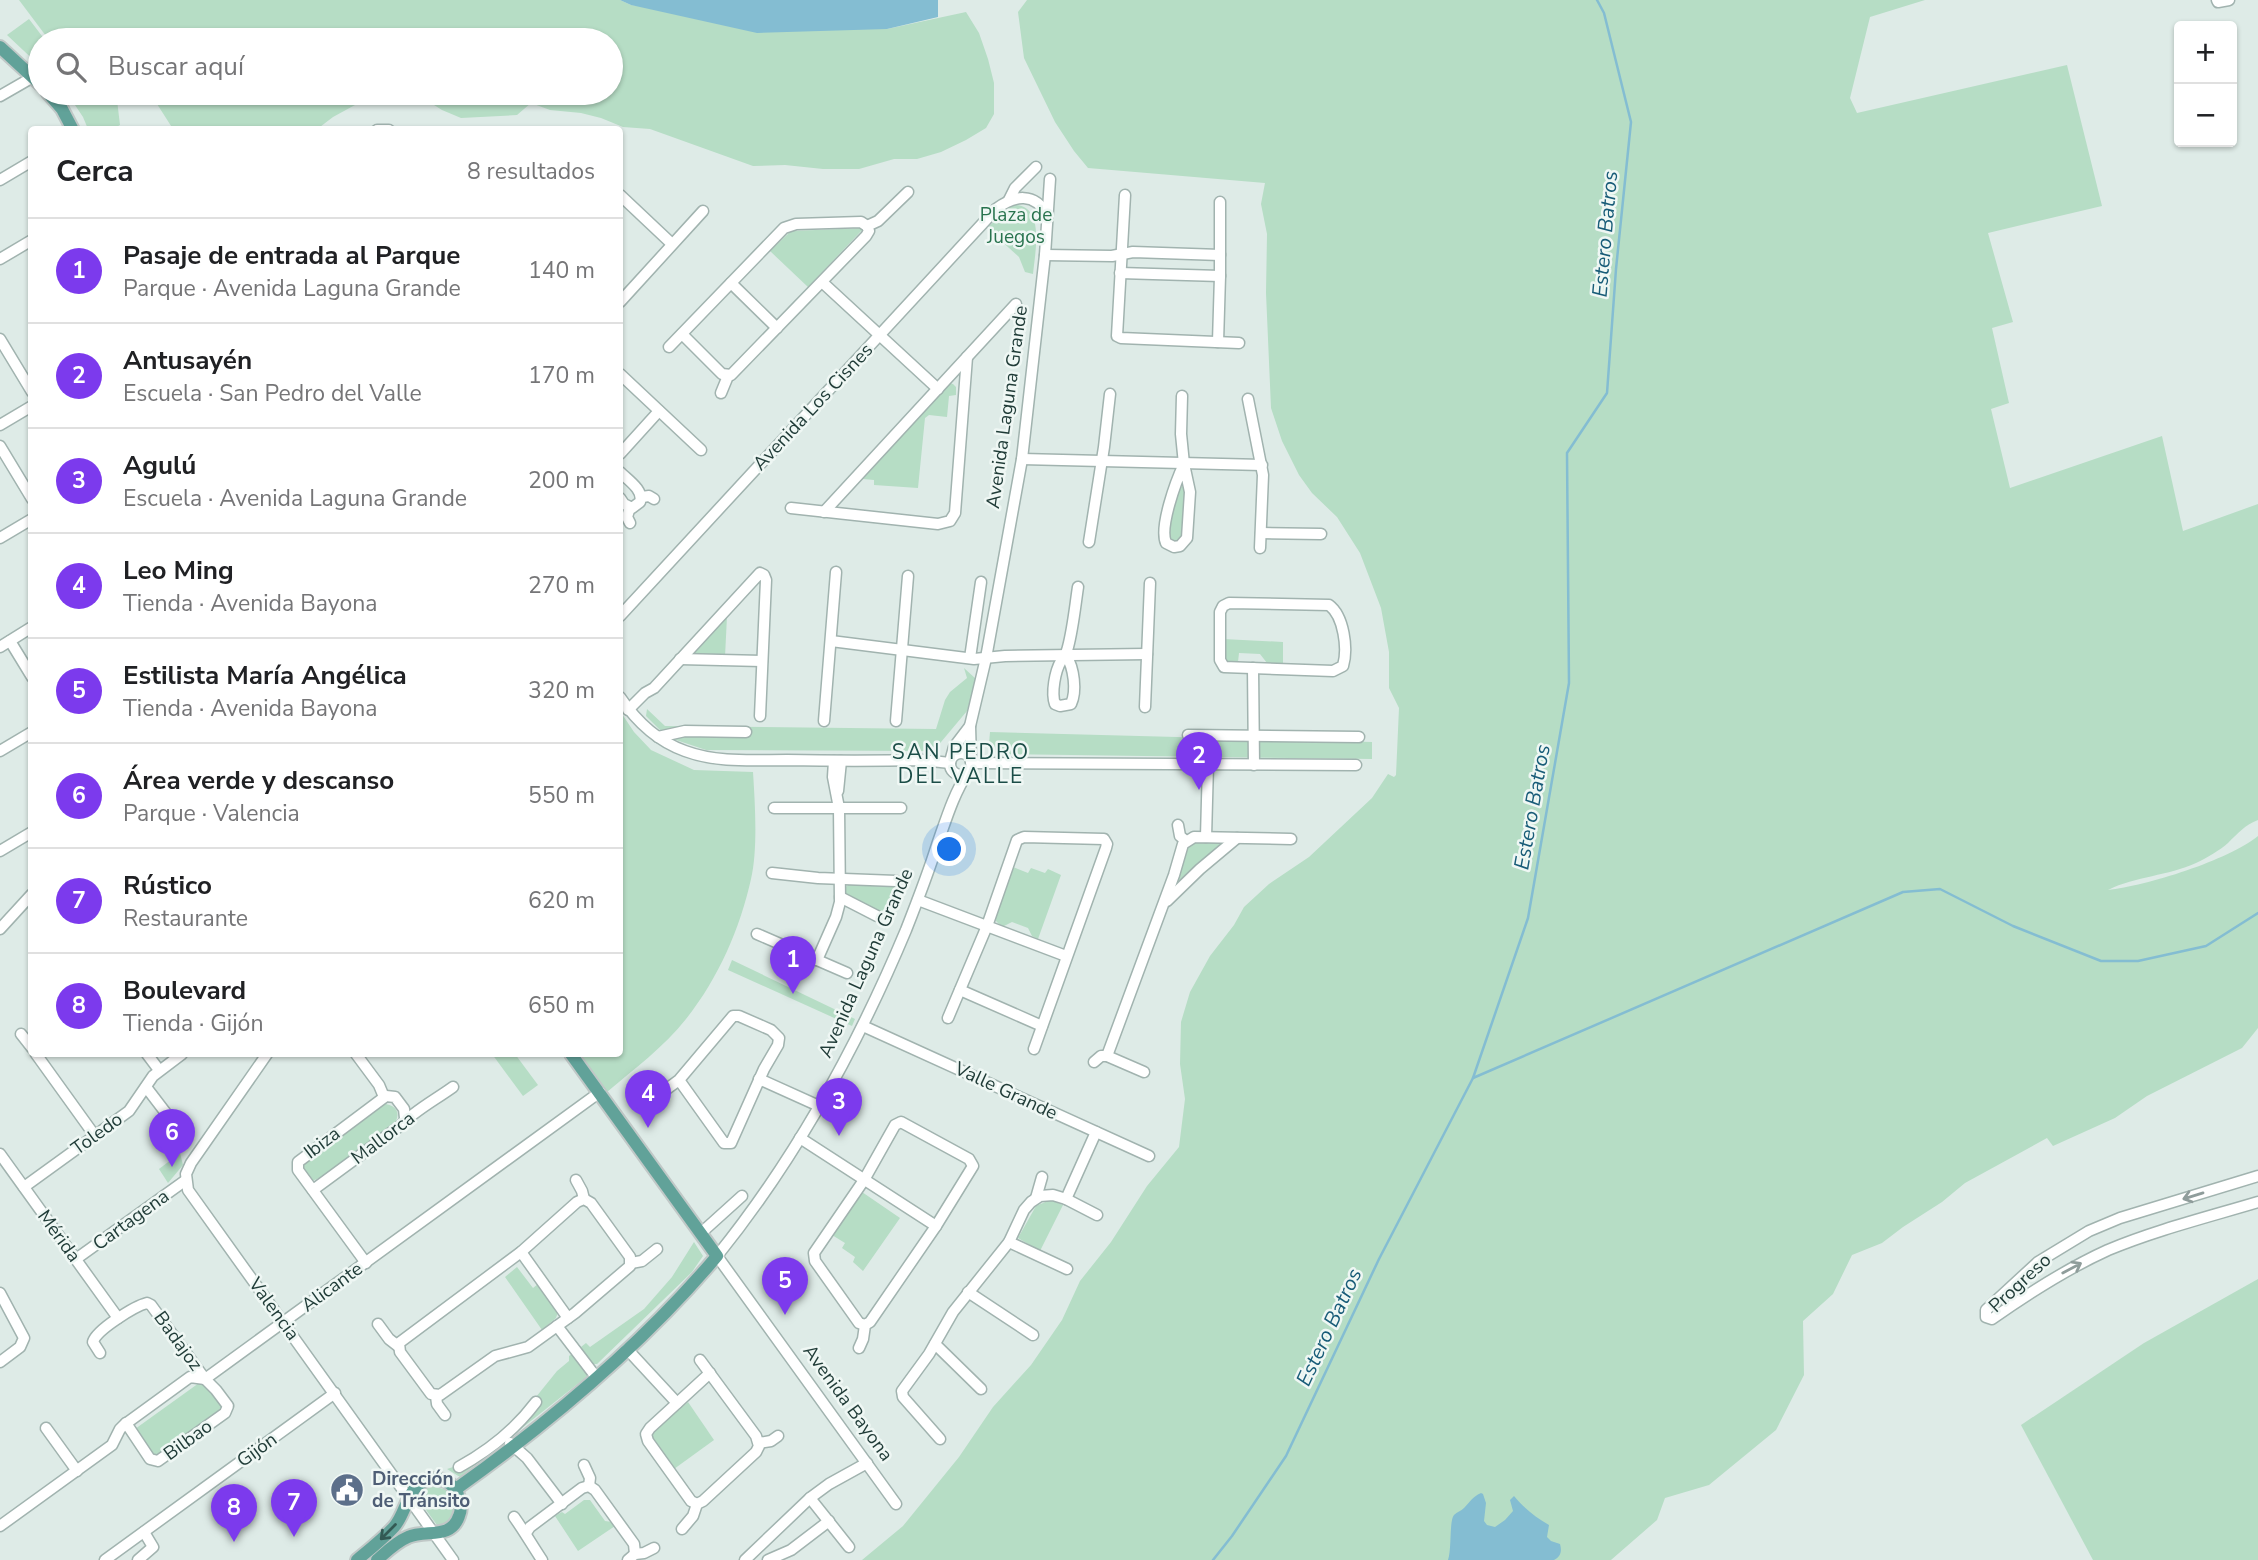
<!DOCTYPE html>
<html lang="es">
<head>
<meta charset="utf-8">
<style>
	:root { --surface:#fff; --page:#f6f6f6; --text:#202124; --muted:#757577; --line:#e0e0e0; --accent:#7c3aed }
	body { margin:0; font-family:"Nunito Sans",sans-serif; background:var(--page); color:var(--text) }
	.controls { position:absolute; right:21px; top:21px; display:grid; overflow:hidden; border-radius:7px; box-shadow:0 2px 5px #0004 }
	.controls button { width:63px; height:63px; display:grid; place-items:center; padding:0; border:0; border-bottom:2px solid var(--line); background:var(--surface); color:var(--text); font:35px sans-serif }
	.you { position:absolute; left:950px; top:850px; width:24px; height:24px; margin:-18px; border:5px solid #fff; border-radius:50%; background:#1a73e8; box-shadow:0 0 0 10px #1a73e833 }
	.badge { display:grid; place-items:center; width:46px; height:46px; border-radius:50%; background:var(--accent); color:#fff; font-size:23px; font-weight:700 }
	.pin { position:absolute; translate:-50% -58px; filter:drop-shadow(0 2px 4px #0008) }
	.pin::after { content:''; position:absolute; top:37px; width:24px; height:21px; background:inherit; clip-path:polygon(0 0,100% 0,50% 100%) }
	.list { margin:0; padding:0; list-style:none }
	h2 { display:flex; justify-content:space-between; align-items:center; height:91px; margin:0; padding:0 28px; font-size:30px }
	h2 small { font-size:23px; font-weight:400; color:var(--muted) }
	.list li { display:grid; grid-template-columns:46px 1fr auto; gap:21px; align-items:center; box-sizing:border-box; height:105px; padding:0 28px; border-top:2px solid var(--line) }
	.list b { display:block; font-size:26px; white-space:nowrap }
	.list p { margin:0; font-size:23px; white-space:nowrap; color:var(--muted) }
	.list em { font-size:23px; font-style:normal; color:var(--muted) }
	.icon { flex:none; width:38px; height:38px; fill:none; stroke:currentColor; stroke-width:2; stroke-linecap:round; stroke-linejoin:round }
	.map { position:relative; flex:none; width:2258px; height:1560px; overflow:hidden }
	.search { position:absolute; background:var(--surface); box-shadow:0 2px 5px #0004; left:28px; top:28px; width:595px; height:77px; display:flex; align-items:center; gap:18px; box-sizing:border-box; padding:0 24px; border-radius:38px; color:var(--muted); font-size:26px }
	.panel { position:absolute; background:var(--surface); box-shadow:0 2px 5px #0004; left:28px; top:126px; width:595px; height:931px; border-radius:7px }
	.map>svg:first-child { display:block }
	.green { fill:#b6ddc5 }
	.water { fill:#84bdd2 }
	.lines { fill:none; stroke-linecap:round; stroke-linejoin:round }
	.stream { stroke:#84bdd2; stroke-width:2.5 }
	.minor-casing { stroke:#a1b3af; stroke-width:13 }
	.major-casing { stroke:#c0c8c7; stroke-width:16 }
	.minor { stroke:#fff; stroke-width:10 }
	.major { stroke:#61a299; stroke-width:12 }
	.oneway { stroke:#8f9d9b }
	.oneway2 { stroke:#335a54 }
	.labels { text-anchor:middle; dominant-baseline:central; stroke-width:5; stroke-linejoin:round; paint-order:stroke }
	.park-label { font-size:19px; fill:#28734e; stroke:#eff7f4 }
	.street-label { font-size:19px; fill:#1f3b37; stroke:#eff7f4 }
	.service-label { font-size:19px; font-weight:bold; fill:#4e5e75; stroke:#eff7f4; text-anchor:start }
	.water-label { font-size:21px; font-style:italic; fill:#185c78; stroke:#eff7f4 }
	.neighbourhood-label { font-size:21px; letter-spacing:2px; fill:#1b4d47; stroke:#eff7f4 }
</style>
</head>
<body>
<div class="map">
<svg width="2258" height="1560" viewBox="0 0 2258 1560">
	<rect width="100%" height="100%" fill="#deebe7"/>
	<!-- green -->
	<g class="green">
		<polygon points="19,0 620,0 631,5 887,29 966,12 979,33 988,59 994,83 994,114 986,128 966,140 941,152 917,159 894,159 859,169 823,169 785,165 753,166 650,129 623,127 601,118 581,113 550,110 531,103 517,115 461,118 442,110 415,93 611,93 611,40 49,40"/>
		<path d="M1027,0H1925L1870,17L1850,98L1857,113L2067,65L2102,206L1988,233L2013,322L1992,328L2009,403L1991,409L2010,488L2162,436L2183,531L2258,504V820C2245,825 2238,833 2228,843C2220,850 2207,858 2196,863C2168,876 2136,876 2108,890C2146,886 2229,860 2258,836V1028L2242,1048L2147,1096L2115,1118L2053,1146L2047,1138L1965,1183L1942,1202L1903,1227L1882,1243L1852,1255L1833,1294L1803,1321L1804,1375L1776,1430L1709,1485L1665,1498L1657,1520L1611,1560H862L903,1526L959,1457L993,1407L1031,1365L1062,1320L1080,1281L1111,1242L1147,1186L1179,1147L1185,1099L1180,1064L1181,1022L1190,992L1210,956L1234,925L1244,907L1269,884L1309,857L1372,798L1388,774L1394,777L1396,775L1399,708L1389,688V652L1381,608L1360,553L1337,517L1312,493L1299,475L1282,441L1271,408L1266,293L1267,234L1261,204L1265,183L1088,168L1074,151L1055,122L1024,58L1018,12Z"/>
		<polygon points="29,19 45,40 40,40 40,66 7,35"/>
		<polygon points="67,93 109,93 117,100 120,125 113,129 88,129 83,117"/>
		<polygon points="150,93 377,93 333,117 316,130 173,129"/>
		<path d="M1012,205C1046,203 1035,252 1033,274L1025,272L1019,257L987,228Z"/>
		<polygon points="864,228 808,287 770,251 791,231"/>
		<polygon points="949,383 953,384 956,387 956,395 949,396 947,417 929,415 925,418 918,488 874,485 874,480 863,479"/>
		<polygon points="1179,486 1186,487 1184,535 1175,544 1168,540 1170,518"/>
		<polygon points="727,616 725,657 692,655"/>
		<polygon points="1223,639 1283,642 1283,664 1267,663 1260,654 1239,653 1238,662 1230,663 1224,658"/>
		<polygon points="964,668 976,679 967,711 936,748 926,751 706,750 667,737 646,716 647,709 665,726 936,729 945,700 950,692 967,678"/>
		<path d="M620,711L634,732L651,750L694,770L753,772C755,803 758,849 751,879C740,929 718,979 686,1019C664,1047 634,1069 607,1092L578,1054H620Z"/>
		<polygon points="990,732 1372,742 1372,759 997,754 989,744"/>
		<polygon points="1200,841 1217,842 1221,846 1173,891 1189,844"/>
		<polygon points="1013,867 1028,873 1031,868 1045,873 1048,869 1061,875 1038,939 1032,936 1028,928 1012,922 1002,927 995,920"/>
		<polygon points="851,883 900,885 884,913 846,894 844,888"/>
		<polygon points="732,960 855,1019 852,1026 728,970"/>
		<polygon points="492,1054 515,1054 538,1085 523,1096"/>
		<path d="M386,1104C396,1106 400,1112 396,1121C380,1134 329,1178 311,1181L302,1170L304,1162L378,1106Z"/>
		<polygon points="180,1153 183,1165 168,1183 159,1169"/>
		<polygon points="862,1192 900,1218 863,1271 853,1262 855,1257 842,1248 845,1243 832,1235"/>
		<polygon points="1050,1200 1063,1205 1040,1251 1018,1238 1036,1206"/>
		<polygon points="694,1242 703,1256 692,1272 597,1364 592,1364 581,1347 586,1343 590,1347 644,1309 672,1277"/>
		<polygon points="517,1267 533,1288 538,1284 558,1312 556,1318 542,1330 505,1277"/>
		<polygon points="2258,1279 2258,1560 2093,1560 2021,1425 2144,1343"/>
		<path d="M573,1353L589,1375L460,1477L447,1469L453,1467L461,1470C491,1455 515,1429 540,1406L536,1397L557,1371L569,1361V1356Z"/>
		<polygon points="199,1383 208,1384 224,1408 161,1456 153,1456 135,1429"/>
		<polygon points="688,1402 714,1440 674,1469 651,1436 652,1432"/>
		<path d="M429,1486L445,1489C459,1503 460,1520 439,1528L416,1496L420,1489Z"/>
		<polygon points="584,1500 590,1500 605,1521 612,1522 615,1526 578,1551 555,1516 562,1512 565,1514"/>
	</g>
	<!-- water -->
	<g class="water">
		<polygon points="620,0 938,0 938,17 887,29 757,33 631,5"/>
		<path d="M1481,1493L1483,1494L1486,1503L1484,1521L1487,1525L1495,1527L1505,1520L1513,1511L1510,1500L1514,1496C1525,1509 1535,1517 1549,1525L1547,1537L1551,1541L1560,1544C1562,1551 1561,1556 1554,1560H1448C1452,1548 1449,1521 1454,1515C1457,1512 1461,1511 1464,1508C1470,1502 1472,1497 1481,1493Z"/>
	</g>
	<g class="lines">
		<!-- stream -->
		<g class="stream">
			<polyline points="1473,1078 1903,892 1940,889 2013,926 2101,961 2138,961 2206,946 2258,913"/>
			<polyline points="1213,1560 1232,1536 1286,1456 1379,1259 1473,1078 1528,918 1569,683 1567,453 1607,393 1616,269 1631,122 1604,13 1597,0"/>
		</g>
		<!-- minor casing -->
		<g class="minor-casing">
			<g id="minor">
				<polyline points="2217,0 2218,2 2229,0"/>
				<polyline points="0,96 33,77"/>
				<polyline points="377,130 389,130"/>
				<polyline points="0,180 32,161"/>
				<polyline points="620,195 672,244"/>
				<polyline points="1125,195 1117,336 1121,338 1239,343"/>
				<polyline points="1009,200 1015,188 1036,167"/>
				<polyline points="1045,255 1112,256 1133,252 1220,255"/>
				<polyline points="0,259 32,240"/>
				<polyline points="1120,273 1220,276"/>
				<polyline points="822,282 938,389"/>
				<polyline points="731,283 777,328"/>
				<polyline points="620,302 703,211"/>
				<polyline points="682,334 722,374 731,375 866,236 869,231 867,226"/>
				<polyline points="0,339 32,392"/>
				<polyline points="1218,342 1220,276 1220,202"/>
				<polyline points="669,347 784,228 796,224 861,222 867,226 878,221 908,192"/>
				<polyline points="620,374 701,450"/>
				<polyline points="721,393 728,376"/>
				<path d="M1182,396L1181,434L1184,464L1190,492L1187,538L1180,546L1174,547L1166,543C1159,527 1176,481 1184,464"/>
				<polyline points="1248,399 1263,475 1260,548"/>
				<polyline points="0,425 32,406"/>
				<polyline points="0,446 32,499"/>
				<polyline points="620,454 659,411"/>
				<polyline points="1022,459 1262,465"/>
				<path d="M620,472C628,480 644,490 640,502L632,508L624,504L620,498"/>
				<polyline points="642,497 649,496 654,499"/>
				<polyline points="791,508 938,524 950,521 955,513 967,357"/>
				<polyline points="824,512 1016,304"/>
				<polyline points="630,523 627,517 630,507"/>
				<polyline points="1261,533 1321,534"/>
				<polyline points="0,538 32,519"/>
				<polyline points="1089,542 1104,447 1110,394"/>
				<path d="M1229,603L1329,605C1344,616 1348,649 1343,666L1333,671L1224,667L1220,660V612L1223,606Z"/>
				<path d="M620,616L996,209C1014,195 1035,192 1047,215"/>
				<polyline points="10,641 32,677"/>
				<polyline points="831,641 974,659 1005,656 1147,654"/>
				<polyline points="0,647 32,627"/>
				<path d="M1066,655C1074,668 1077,691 1071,704L1060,706L1055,704C1051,693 1055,671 1061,661C1064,656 1067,654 1068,647C1073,628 1075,607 1078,587"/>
				<polyline points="970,658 981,582"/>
				<polyline points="680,659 762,661"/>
				<polyline points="1253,668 1254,765"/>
				<path d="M620,697C636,721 657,741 685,751C717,763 753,760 787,760C832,761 877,761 922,760L950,763"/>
				<polyline points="1145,707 1150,583"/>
				<polyline points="628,710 645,693 654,688 760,573 764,575 766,580 760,716"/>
				<polyline points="824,721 836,572"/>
				<polyline points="896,721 908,576"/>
				<polyline points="1188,735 1359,737"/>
				<polyline points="658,737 685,731 746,732"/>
				<polyline points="0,751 32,732"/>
				<circle cx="961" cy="764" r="11"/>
				<polyline points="951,758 954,747 970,726"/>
				<polyline points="971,761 970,726 986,658 1022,459 1045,255 1050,179"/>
				<polyline points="971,763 1356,765"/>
				<polyline points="838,791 841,761"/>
				<polyline points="774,808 901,808"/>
				<polyline points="1178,825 1180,836 1186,841"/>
				<polyline points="1206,837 1208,764"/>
				<polyline points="0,851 32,832"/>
				<polyline points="772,873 818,878 896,881"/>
				<polyline points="840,897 877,916"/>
				<polyline points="918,900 1066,956"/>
				<polyline points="1167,901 1200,869 1237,838"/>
				<polyline points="0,929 32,894"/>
				<polyline points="757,934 847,973"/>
				<polyline points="817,960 836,917 840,902 839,808 833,777 834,761"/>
				<polyline points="960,990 1042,1026"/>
				<polyline points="948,1018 987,926 1017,840 1024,837 1104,839 1107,844 1106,848 1034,1049"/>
				<polyline points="863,1026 1149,1156"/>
				<polyline points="21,1034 32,1048"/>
				<polyline points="36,1054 95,1136"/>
				<polyline points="147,1054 159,1070"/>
				<polyline points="267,1054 191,1163 186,1174 188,1190 453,1560"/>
				<polyline points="356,1054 379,1085 384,1097"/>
				<polyline points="1107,1056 1174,875 1183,844 1194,837 1291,839"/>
				<polyline points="1094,1062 1101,1056 1107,1056 1144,1072"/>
				<polyline points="759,1079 819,1106"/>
				<polyline points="146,1087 185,1138"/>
				<polyline points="645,1105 679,1080 733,1016 739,1016 771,1030 779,1038 778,1045 764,1069 731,1143 724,1143 679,1080"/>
				<polyline points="800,1138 936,1226"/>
				<polyline points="0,1154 118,1318"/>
				<path d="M2258,1176L2120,1218L2089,1231L2038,1262L1986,1310V1317L1992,1319C2029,1293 2066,1269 2108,1250C2156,1230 2208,1217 2258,1202"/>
				<polyline points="576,1180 582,1191 584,1199"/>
				<polyline points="24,1187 129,1111 153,1076 182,1054"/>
				<path d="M313,1190L400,1126C414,1111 435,1100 453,1087"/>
				<polyline points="1036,1198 1042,1177"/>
				<polygon points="584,1199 591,1203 630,1257 630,1266 575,1313 528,1347 495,1356 440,1395 431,1394 400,1352 399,1343 521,1252 577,1202"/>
				<polyline points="1066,1199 1096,1132"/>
				<polyline points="701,1233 742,1196"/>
				<polyline points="1009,1242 1067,1269"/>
				<polyline points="521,1252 568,1318"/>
				<polyline points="76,1259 186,1180"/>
				<polyline points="366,1263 298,1170 298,1162 386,1096 395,1097 404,1109 405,1118"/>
				<polyline points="631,1263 642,1261 657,1249"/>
				<polyline points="968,1292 1033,1335"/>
				<polyline points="0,1293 24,1338 20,1347 0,1362"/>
				<polyline points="378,1324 389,1339 398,1346"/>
				<polyline points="557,1326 596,1377"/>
				<polyline points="935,1344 981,1389"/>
				<polyline points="859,1348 863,1339 865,1325 870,1322 936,1226 973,1166 969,1159 901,1122 895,1125 864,1180 814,1253 815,1261 859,1323 865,1325"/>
				<polyline points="627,1349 677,1403"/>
				<path d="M100,1353L93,1342C96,1330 135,1306 147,1303L151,1305L205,1379L216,1390L228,1406L225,1413L158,1461L150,1459L126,1423"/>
				<polyline points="436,1396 437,1404 445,1415"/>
				<polyline points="46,1428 77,1471"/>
				<polyline points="940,1439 903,1397 902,1391 929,1354 953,1312 1009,1242 1024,1210 1031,1202 1040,1196 1053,1195 1066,1199 1097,1215"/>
				<polyline points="510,1443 527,1458 562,1504"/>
				<polyline points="759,1443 771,1441 778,1436"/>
				<polyline points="584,1465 590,1478 589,1486"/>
				<path d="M459,1467C490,1450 515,1430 536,1402"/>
				<polyline points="810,1498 849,1547"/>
				<polyline points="697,1504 691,1501 648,1441 646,1434 650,1428 710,1373"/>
				<path d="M896,1504L717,1256C797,1157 857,1047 906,930C917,902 928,874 937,845C946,820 953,795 968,772"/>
				<path d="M514,1517C524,1531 532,1545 542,1560"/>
				<polyline points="0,1526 112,1445 120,1429 124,1425 190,1377 205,1379 600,1092"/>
				<polyline points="682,1529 693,1516 697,1504 703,1501 756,1452 759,1446 756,1436 700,1360"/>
				<polyline points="526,1533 530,1527 582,1488 589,1486 595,1490 634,1544 635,1554"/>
				<polyline points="105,1560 335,1393"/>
				<polyline points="138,1560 153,1547 144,1532"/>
				<polyline points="628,1560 635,1554 644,1553 654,1548"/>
				<polyline points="745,1560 810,1498 829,1484 867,1463"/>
				<polyline points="768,1560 791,1550 829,1521"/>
			</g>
		</g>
		<!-- major casing -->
		<g class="major-casing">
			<g id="major">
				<polyline points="0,47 40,84"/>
				<polyline points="48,93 62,109 73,130"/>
				<path d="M456,1489C550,1422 642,1345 717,1256L571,1054"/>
				<path d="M357,1560C369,1550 383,1539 394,1527C409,1510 407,1477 438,1479C447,1480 455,1486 458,1495C461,1502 462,1509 459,1516C451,1540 426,1529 408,1537C396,1542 386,1552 377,1560"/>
			</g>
		</g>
		<!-- minor -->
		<use href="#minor" class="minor"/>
		<!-- major -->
		<use href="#major" class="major"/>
	</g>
	<!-- one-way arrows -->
	<defs><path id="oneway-shaft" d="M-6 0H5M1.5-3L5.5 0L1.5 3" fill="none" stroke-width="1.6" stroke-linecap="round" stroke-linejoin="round" transform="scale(1.75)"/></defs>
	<g class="oneway">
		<use href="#oneway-shaft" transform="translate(2193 1196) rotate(163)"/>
		<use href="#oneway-shaft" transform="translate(2072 1268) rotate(-28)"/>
	</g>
	<use class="oneway2" href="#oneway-shaft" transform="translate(388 1532) rotate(135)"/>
	<!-- icons -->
	<defs>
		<g id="civic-disc" transform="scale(1.75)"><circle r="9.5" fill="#5c6f8a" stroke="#eff7f4"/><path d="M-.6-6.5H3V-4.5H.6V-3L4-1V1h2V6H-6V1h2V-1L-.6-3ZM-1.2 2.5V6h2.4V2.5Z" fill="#fff"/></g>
	</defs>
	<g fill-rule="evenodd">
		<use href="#civic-disc" x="347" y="1490"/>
	</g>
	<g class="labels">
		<!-- park labels -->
		<g class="park-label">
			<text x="1016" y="215">Plaza de<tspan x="1016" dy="22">Juegos</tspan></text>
		</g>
		<!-- street labels -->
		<g class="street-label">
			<text transform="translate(813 407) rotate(-47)">Avenida Los Cisnes</text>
			<text transform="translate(1007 407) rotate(-82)">Avenida Laguna Grande</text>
			<text transform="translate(866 963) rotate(-66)">Avenida Laguna Grande</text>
			<text transform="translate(1006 1091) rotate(25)">Valle Grande</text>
			<text transform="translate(97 1134) rotate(-36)">Toledo</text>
			<text transform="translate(383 1138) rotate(-37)">Mallorca</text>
			<text transform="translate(322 1143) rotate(-37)">Ibiza</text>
			<text transform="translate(131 1220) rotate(-36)">Cartagena</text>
			<text transform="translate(59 1236) rotate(54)">Mérida</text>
			<text transform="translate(2020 1283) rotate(-43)">Progreso</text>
			<text transform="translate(332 1287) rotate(-36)">Alicante</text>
			<text transform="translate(274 1309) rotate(54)">Valencia</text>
			<text transform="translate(178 1341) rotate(54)">Badajoz</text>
			<text transform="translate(848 1403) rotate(54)">Avenida Bayona</text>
			<text transform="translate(188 1440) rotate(-36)">Bilbao</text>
			<text transform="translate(257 1450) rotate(-36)">Gijón</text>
		</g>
		<!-- service labels -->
		<g class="service-label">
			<text x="372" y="1479">Dirección<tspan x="372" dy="22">de Tránsito</tspan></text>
		</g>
		<!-- water labels -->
		<g class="water-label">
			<text transform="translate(1605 234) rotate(-85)">Estero Batros</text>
			<text transform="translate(1532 807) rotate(-80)">Estero Batros</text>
			<text transform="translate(1329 1327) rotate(-65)">Estero Batros</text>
		</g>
		<!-- neighbourhood labels -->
		<g class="neighbourhood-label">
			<text x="961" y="752">SAN PEDRO<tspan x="961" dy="24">DEL VALLE</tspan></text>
		</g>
	</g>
</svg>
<div class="controls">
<button>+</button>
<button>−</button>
</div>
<div class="you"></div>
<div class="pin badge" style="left:793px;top:994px">1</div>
<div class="pin badge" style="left:1199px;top:790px">2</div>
<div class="pin badge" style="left:839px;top:1136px">3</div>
<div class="pin badge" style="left:648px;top:1128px">4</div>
<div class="pin badge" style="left:785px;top:1315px">5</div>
<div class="pin badge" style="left:172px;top:1167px">6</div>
<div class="pin badge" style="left:294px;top:1537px">7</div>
<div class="pin badge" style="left:234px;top:1542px">8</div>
<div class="search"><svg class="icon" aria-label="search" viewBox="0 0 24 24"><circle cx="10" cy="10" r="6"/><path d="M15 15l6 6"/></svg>Buscar aquí</div>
<section class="panel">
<h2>Cerca<small>8 resultados</small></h2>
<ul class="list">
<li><span class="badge">1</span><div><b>Pasaje de entrada al Parque</b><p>Parque · Avenida Laguna Grande</p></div><em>140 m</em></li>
<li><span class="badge">2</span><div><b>Antusayén</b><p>Escuela · San Pedro del Valle</p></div><em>170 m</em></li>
<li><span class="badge">3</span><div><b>Agulú</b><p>Escuela · Avenida Laguna Grande</p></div><em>200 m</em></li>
<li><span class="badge">4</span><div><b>Leo Ming</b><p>Tienda · Avenida Bayona</p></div><em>270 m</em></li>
<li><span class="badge">5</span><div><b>Estilista María Angélica</b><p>Tienda · Avenida Bayona</p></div><em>320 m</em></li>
<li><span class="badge">6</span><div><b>Área verde y descanso</b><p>Parque · Valencia</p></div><em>550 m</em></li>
<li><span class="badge">7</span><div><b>Rústico</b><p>Restaurante</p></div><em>620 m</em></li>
<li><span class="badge">8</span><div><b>Boulevard</b><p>Tienda · Gijón</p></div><em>650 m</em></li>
</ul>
</section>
</div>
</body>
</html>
